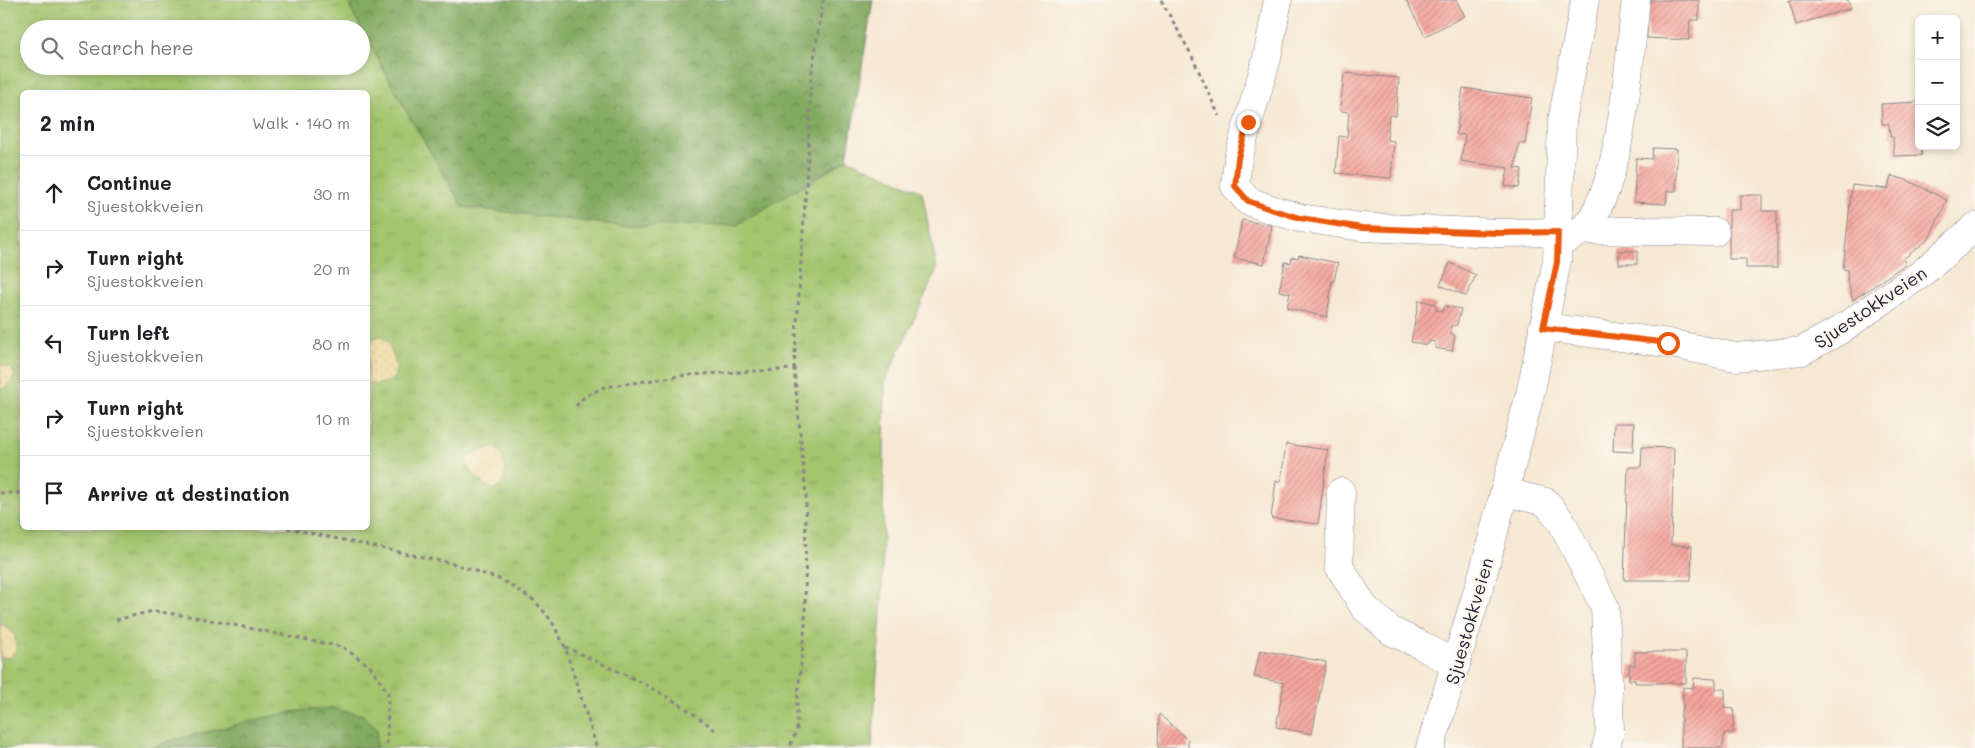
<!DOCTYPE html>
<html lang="en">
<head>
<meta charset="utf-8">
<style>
	:root { --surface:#fff; --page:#f6f6f6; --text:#202124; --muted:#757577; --line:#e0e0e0 }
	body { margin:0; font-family:Mali,sans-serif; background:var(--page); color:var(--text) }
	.controls { position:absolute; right:15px; top:15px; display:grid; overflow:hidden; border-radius:8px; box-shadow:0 2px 8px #0003 }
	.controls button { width:45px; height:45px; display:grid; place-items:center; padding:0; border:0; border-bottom:1px solid var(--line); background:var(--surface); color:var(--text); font:25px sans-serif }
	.stop { position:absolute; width:15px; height:15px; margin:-11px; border:4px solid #ea580c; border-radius:50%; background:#fff }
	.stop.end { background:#ea580c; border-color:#fff; box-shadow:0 1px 5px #0008 }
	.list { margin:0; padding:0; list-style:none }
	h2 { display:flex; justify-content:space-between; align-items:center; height:65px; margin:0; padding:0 20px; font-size:21px }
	h2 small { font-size:16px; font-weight:400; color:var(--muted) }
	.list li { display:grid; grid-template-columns:32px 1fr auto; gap:15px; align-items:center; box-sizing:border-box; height:75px; padding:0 20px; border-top:1px solid var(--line) }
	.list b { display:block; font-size:19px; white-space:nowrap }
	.list p { margin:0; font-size:16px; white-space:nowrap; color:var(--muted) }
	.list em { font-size:16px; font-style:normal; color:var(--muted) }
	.icon { flex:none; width:28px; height:28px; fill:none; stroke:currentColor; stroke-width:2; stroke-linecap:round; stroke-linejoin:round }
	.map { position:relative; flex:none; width:1975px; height:748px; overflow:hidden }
	.search { position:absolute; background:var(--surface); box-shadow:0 2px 8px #0003; left:20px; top:20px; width:350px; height:55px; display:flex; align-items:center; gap:12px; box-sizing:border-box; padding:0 18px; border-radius:28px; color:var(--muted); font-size:19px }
	.panel { position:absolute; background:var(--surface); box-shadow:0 2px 8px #0003; left:20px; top:90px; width:350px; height:440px; border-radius:8px }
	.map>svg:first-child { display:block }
	.grass { fill:url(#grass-tufts); stroke:#627454; fill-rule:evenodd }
	.forest { fill:url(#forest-crowns); stroke:#52664e }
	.sand { fill:url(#sand-dots); stroke:#887e6c }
	.building { fill:url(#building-hatch) }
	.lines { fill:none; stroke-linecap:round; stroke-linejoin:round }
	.street-casing { stroke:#8c8587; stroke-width:29 }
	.path { stroke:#8c8587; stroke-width:3; stroke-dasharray:4 4; stroke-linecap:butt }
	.street { stroke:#fff; stroke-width:28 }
	.route { stroke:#ea580c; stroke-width:6 }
	.labels { text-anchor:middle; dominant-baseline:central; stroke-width:4.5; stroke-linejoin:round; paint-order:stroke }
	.street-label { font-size:18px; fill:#22223b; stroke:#fbf7ec }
</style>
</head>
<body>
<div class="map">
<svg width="1975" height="748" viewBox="0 0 1975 748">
	<defs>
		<pattern id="grass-tufts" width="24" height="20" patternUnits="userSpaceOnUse" patternTransform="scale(1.25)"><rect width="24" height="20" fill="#a3c56e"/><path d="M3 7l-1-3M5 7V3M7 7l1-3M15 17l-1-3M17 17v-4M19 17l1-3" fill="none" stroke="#8ca960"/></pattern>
		<pattern id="forest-crowns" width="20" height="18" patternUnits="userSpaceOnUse" patternTransform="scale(1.25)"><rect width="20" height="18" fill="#82aa61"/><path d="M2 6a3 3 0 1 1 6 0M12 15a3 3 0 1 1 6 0" fill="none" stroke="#6a8a51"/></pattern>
		<pattern id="sand-dots" width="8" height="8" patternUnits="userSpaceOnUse" patternTransform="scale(1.25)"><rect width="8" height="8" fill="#eeda9e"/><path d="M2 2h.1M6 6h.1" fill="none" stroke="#ccbb89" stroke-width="1.8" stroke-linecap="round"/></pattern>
		<pattern id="building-hatch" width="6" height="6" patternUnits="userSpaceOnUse" patternTransform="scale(1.25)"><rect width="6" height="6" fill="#f5a59d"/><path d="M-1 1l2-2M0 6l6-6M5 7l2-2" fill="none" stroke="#c68681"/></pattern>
	</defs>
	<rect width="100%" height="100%" fill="#fbf7ec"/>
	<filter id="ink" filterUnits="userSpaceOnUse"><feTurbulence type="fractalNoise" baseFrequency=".02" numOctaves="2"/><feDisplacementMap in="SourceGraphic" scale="10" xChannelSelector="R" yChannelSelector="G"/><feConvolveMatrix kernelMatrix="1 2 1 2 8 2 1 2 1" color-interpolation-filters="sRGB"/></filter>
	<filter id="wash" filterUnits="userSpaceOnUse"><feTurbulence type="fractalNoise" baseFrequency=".0096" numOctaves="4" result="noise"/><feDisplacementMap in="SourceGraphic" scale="20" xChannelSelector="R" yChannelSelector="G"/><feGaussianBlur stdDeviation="1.12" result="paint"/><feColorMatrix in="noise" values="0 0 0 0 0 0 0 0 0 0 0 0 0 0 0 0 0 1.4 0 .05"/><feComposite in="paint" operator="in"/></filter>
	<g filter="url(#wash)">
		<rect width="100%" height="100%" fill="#f6e8d3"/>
		<!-- grass -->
		<path class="grass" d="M0,0H346L408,114L463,207L805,186L847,159L922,192L937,269L885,382L882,599L872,748H0ZM29,29H361V66H29ZM22,92H368V528H22Z"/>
		<!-- forest -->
		<g class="forest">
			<polygon points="346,0 873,0 847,159 737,225 623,226 463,207 408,114"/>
			<polygon points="330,708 363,715 377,729 376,748 152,748 172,740 290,712"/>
		</g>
		<!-- sand -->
		<g class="sand">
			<path d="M379,335L389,343C390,351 395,357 396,366C398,382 381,386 368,384V343Z"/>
			<polygon points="3,365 11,368 15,374 12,381 0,391 0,366"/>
			<path d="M494,447C515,461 505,509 478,479C471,472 467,469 466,459L479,451Z"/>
			<polygon points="0,625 4,625 15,635 16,650 10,658 0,657"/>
		</g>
		<g id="blocks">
			<!-- building -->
			<g class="building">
				<polygon points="1406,0 1456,0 1465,16 1425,36"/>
				<polygon points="1640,0 1699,0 1699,20 1690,20 1689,40 1647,38 1648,8"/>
				<polygon points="1789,0 1848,0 1851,8 1796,25"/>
				<polygon points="1344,73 1399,78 1396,116 1389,115 1387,140 1394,141 1391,178 1336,173 1339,136 1347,137 1349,112 1340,111"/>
				<polygon points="1463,88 1532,98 1525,144 1519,143 1515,168 1522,169 1519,188 1505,186 1508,168 1461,161 1465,135 1456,134"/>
				<polygon points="1919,102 1919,146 1921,146 1922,155 1894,156 1893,137 1890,137 1889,124 1882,124 1881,104"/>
				<polygon points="1653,148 1677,149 1676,191 1667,191 1666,204 1634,202 1636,158 1652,159"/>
				<polygon points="1891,176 1907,180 1947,200 1929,239 1903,259 1906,264 1853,300 1847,279 1848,270 1843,269 1852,185 1888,189"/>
				<polygon points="1740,195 1762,195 1762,211 1777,211 1777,268 1746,268 1746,259 1729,259 1729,210 1740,210"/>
				<polygon points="1242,220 1272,226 1264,264 1234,258"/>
				<rect x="1619" y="251" width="18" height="13"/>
				<polygon points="1299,255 1338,263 1334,281 1332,281 1327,317 1287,308 1290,293 1279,291 1285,262 1291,263 1292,257 1298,258"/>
				<polygon points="1450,263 1476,275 1466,296 1440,285"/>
				<polygon points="1419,300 1435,304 1436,310 1442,311 1445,306 1461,309 1457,325 1451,326 1450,332 1455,336 1452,351 1435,348 1435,342 1430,341 1427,345 1411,342"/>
				<polygon points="1614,423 1634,423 1633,452 1613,451"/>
				<polygon points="1286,444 1328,450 1318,524 1271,518 1276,481 1281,481"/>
				<polygon points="1642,447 1674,448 1671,545 1692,546 1691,580 1624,580 1628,467 1641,467"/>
				<polygon points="1260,650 1326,662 1312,734 1276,727 1284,683 1254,677"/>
				<polygon points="1635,652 1686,652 1686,683 1635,683 1635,680 1629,680 1629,665 1635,665"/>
				<polygon points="1694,678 1716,679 1716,689 1725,689 1725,708 1734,709 1733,733 1724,733 1723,748 1681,748 1681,710 1683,710 1683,687 1693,688"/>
				<polygon points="1159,714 1188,740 1188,748 1158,748"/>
			</g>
		</g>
	</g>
	<g filter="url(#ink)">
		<use href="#blocks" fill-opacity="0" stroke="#8c8587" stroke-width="1"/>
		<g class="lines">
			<!-- street casing -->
			<g class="street-casing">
				<g id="street">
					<polyline points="1278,0 1267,58 1238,158 1235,186 1248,201 1270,209 1300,218 1362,227 1499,233 1558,232"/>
					<polyline points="1581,230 1715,232"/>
					<path d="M1557,244C1565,240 1574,236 1581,231C1623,194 1629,55 1636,0"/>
					<polyline points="1543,327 1668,343 1735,357 1802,351 1840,330 1921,274 1975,227"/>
					<polyline points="1341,492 1339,566 1364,607 1391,631 1421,645 1456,665"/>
					<polyline points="1505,492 1546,502 1561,521 1605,607 1610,731 1606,748"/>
					<polyline points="1430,748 1484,570 1531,390 1557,261 1562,121 1585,0"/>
				</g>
			</g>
			<!-- path -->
			<g class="path">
				<polyline points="1161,0 1191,54 1219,116"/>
				<polyline points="794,369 808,155 811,77 823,0"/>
				<polyline points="576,406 584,397 604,387 687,375 794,369 806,495 805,624 797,703 797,731 789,748"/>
				<polyline points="0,493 22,493"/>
				<polyline points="287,528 455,564 502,580 535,601 551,620 565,647 597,748"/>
				<polyline points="116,620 153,611 195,617 342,647 370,666 388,693 387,748"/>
				<path d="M565,647C620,672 669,692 716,731"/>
			</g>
			<!-- street -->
			<use href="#street" class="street"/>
		</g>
	</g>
	<g class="lines" filter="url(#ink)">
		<!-- route -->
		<polyline class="route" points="1248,122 1238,158 1235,186 1248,201 1270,209 1300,218 1362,228 1499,233 1558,232 1557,262 1543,328 1668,343"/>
	</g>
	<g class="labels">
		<!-- street labels -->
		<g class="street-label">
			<text transform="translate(1870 307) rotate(-34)">Sjuestokkveien</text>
			<text transform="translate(1469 621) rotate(-74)">Sjuestokkveien</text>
		</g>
	</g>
</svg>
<div class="controls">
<button>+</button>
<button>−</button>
<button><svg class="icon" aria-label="layers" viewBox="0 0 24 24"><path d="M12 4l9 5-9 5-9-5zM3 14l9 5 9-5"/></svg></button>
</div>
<div class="stop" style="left:1668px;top:343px"></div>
<div class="stop end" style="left:1248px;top:122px"></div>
<div class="search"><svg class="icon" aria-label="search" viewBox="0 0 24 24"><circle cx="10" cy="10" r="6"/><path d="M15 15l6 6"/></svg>Search here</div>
<section class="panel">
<h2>2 min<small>Walk · 140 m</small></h2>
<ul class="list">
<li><svg class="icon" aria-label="ahead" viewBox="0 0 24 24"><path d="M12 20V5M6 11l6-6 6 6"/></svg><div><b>Continue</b><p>Sjuestokkveien</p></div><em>30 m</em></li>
<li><svg class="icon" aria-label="right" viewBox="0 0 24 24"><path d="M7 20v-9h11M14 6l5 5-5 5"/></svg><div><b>Turn right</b><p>Sjuestokkveien</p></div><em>20 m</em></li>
<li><svg class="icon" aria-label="left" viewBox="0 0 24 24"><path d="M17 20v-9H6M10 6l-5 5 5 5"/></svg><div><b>Turn left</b><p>Sjuestokkveien</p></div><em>80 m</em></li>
<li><svg class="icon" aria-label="right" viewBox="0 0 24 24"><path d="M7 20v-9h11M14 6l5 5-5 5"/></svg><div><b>Turn right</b><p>Sjuestokkveien</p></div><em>10 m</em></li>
<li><svg class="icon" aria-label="arrive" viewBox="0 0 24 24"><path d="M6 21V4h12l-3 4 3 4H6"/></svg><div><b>Arrive at destination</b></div></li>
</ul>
</section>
</div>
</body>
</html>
